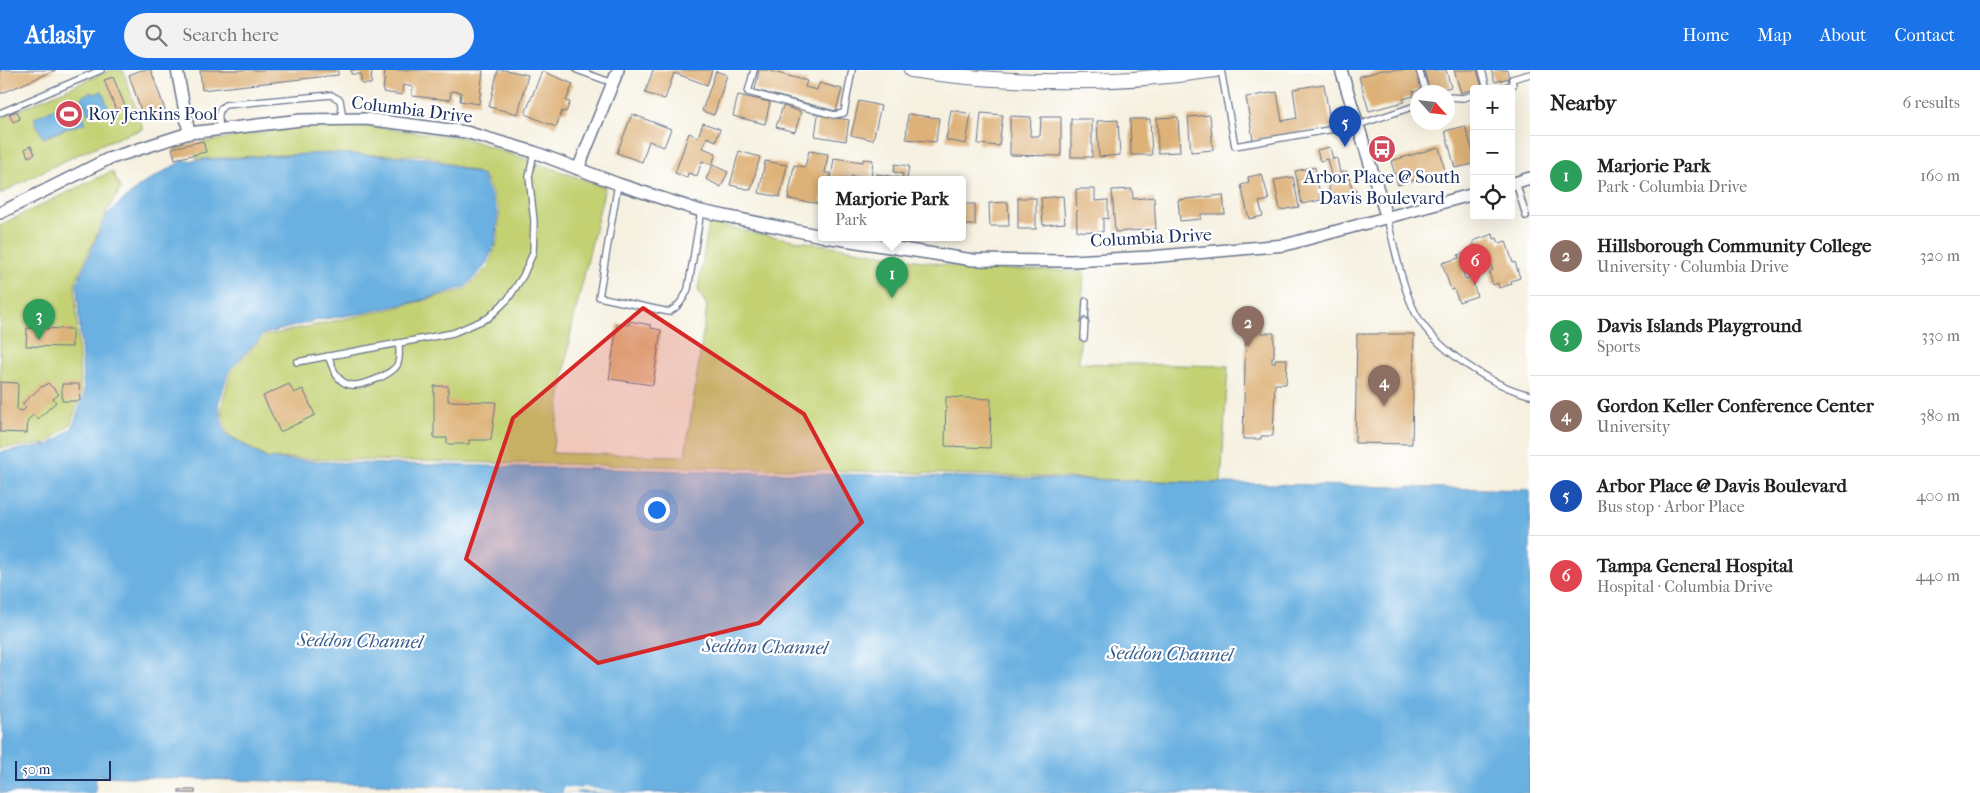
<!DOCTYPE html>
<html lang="en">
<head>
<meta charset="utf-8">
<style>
	:root { --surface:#fff; --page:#f2f2f2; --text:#222; --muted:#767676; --line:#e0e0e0; --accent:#1a73e8 }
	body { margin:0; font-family:"IM FELL French Canon",serif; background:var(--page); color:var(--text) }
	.controls { position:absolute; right:15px; top:15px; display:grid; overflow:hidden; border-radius:5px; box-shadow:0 5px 20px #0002 }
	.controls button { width:45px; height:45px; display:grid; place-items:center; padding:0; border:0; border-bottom:1px solid var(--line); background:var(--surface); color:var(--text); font:25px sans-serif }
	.compass { position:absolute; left:1410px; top:15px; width:45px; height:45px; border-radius:50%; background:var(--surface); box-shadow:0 5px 20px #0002; rotate:117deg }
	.scale { position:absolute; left:15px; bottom:12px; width:96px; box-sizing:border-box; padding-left:5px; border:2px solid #1b2f5e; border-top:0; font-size:14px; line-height:18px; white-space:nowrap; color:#1b2f5e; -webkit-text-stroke:4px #fff; paint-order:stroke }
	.you { position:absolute; left:656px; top:439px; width:18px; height:18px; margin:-12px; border:4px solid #fff; border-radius:50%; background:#1a73e8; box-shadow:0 0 0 8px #1a73e833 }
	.badge { display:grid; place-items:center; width:32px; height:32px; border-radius:50%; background:var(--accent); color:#fff; font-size:16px; font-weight:700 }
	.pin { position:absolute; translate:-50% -41px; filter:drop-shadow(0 1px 2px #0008) }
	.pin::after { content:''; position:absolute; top:26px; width:18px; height:15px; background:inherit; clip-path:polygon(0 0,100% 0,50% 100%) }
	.popup { position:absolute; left:818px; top:106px; width:148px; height:65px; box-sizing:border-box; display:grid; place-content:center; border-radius:5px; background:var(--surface); filter:drop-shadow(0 1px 4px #0005); font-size:16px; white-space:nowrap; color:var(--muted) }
	.popup b { font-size:19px; color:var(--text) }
	.popup::after { content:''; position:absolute; left:50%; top:100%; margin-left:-10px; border:10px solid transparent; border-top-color:var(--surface) }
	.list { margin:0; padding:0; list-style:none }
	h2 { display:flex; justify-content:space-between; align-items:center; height:65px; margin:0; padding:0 20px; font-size:21px }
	h2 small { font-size:16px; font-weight:400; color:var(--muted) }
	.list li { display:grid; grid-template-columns:32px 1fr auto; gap:15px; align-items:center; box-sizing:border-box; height:80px; padding:0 20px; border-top:1px solid var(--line) }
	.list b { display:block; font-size:19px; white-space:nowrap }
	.list p { margin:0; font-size:16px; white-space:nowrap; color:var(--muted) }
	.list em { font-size:16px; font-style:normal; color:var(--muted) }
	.icon { flex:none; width:28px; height:28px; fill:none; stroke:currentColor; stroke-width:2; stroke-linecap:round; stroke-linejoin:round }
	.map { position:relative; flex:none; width:1530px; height:723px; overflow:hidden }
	header { display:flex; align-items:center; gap:30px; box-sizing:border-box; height:70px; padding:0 25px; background:var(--accent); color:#fff }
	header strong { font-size:24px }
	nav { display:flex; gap:28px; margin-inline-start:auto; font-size:18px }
	.search { width:350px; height:45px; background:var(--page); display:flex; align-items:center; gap:12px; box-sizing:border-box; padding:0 18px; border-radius:28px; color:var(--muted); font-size:19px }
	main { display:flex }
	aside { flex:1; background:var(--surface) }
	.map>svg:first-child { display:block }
	.green { fill:#c3d173; stroke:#6f8068 }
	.water { fill:#6ab1e1; stroke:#4270a0 }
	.pier { fill:#f5f0df }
	.building { fill:#ddb177 }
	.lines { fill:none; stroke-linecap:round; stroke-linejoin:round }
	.service-casing { stroke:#67738b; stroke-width:8 }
	.minor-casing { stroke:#67738b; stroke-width:14 }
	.tertiary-casing { stroke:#67738b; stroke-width:16 }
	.service { stroke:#fff; stroke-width:5.5 }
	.minor { stroke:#fff; stroke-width:11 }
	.tertiary { stroke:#fff; stroke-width:14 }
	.oneway { stroke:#8d97ae }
	.marked { fill:#d62828; fill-opacity:0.2; stroke:#d62828; stroke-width:4; stroke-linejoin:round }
	.labels { text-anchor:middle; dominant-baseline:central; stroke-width:4.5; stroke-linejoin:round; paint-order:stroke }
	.street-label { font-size:18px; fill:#1b2f5e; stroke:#fff }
	.poi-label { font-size:18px; fill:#1b2f5e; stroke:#fff; text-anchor:start }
	.water-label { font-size:19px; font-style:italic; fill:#375c8c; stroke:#fff }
</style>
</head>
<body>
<header>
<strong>Atlasly</strong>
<div class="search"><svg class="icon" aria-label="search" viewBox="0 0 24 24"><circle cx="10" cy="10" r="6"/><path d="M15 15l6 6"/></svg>Search here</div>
<nav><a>Home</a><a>Map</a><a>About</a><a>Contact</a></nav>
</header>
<main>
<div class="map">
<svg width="1530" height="723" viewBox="0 0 1530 723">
	<rect width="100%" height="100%" fill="#fff"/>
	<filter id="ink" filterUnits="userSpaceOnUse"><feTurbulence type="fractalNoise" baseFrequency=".02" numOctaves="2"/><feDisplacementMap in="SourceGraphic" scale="10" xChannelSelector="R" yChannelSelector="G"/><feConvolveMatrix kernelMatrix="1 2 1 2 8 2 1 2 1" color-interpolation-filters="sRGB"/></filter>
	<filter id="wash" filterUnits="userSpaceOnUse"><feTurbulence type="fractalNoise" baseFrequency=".0096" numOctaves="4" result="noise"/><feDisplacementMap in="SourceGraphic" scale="20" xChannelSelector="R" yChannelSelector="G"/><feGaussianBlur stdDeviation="1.12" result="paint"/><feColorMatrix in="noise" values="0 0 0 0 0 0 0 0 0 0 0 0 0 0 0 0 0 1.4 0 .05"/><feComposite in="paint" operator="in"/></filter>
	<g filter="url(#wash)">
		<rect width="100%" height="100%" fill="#f5f0df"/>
		<!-- green -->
		<g class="green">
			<path d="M111,0H123L143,59C93,75 46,99 0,124V48Z"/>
			<polygon points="300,56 364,56 465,68 605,117 571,261 552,383 685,386 707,236 698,220 709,152 758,164 971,199 1084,201 1079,293 1228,296 1221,413 827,400 267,388 227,364 221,337 231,300 264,266 386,240 464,220 488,197 497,173 500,142 484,105 424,85 273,85 197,89 192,74"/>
			<polygon points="112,101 121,118 106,143 75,213 81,326 70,355 46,374 0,378 0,155"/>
		</g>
		<!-- water -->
		<g class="water">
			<polygon points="102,21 108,37 100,40 100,44 90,48 81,27 91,22 94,24"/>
			<polygon points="74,26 86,53 68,58 43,68 34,48 59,36"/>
			<polygon points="328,83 427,88 482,105 498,143 495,174 485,196 465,217 422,230 363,243 318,250 264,264 229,300 218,335 225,364 267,389 352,393 1530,420 1530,723 547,723 512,718 96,706 95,723 0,723 0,382 49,375 72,358 84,325 77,213 107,144 141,115 182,91"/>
		</g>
		<!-- pier -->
		<polygon class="pier" points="564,717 581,719 582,717 625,723 577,721 576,723 563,723"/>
		<g id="blocks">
			<!-- building -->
			<g class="building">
				<polygon points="0,0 56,0 0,24"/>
				<polygon points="141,0 151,0 166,43 144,50 129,5"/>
				<polygon points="200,0 338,0 338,5 202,20"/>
				<polygon points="351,0 372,0 371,14 361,14 361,4 351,4"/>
				<polygon points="385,0 483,0 479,34 460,31 461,22 451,21 450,30 412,26 413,17 403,15 402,25 383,22"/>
				<polygon points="498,0 506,0 528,5 518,44 489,37"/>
				<polygon points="653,0 712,0 707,15 674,3 665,29 645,23"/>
				<polygon points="759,0 766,0 807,11 805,17 817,20 819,13 842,19 836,41 755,20"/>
				<polygon points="1382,0 1416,0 1422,19 1413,22 1414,26 1403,29 1404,32 1369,41 1359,7"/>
				<polygon points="1424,0 1446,0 1451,17 1430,22"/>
				<polygon points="1454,0 1477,0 1482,17 1461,23"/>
				<polygon points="1491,0 1507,0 1509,8 1495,12"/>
				<polygon points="542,1 573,14 566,31 570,32 566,42 562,41 556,57 525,44"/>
				<polygon points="716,1 727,5 714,45 702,41"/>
				<polygon points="113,7 125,36 116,40 104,10"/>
				<polygon points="1324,14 1331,57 1253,70 1246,27 1277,22 1282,51 1297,48 1293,19"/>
				<polygon points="738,25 770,32 765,54 733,46"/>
				<polygon points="859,31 881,36 873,70 851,65"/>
				<polygon points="783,36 801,42 795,62 776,57"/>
				<polygon points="951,40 971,44 966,74 946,70"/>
				<polygon points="17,41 20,49 13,52 9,44"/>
				<polygon points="981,43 1003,45 999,76 978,74"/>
				<polygon points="632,44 671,59 664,77 649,71 642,92 617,83"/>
				<polygon points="908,44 939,48 936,72 906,69"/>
				<polygon points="818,45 849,50 846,71 815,66"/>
				<polygon points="1210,45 1213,80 1191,82 1188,47"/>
				<polygon points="1010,46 1031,47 1030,66 1040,66 1041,47 1061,47 1061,86 1010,85"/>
				<polygon points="1178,47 1180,82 1158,83 1157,48"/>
				<rect x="1071" y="49" width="21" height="38"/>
				<polygon points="1130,49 1150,49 1152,85 1131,85"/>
				<polygon points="1118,50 1120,85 1099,87 1097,51"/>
				<polygon points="703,53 720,59 716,71 707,67 703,78 716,83 712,95 702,91 697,106 688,103 687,108 675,103 689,63 698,67"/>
				<polygon points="1465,56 1474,85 1474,94 1455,98 1445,61"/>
				<polygon points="203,71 206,82 175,89 172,78"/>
				<polygon points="30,76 31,76 35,84 28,87 25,79"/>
				<polygon points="1330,77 1333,89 1337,88 1340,103 1347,101 1352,118 1355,118 1357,129 1347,131 1346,128 1332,131 1326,106 1331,105 1327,89 1320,91 1317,80"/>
				<polygon points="1439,77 1445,101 1398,115 1391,91"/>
				<polygon points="739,81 760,87 751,120 730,115"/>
				<polygon points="809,81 828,84 825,103 830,103 830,109 822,109 821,134 788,129 794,95 805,97"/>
				<polygon points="834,88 863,92 863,89 873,90 871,108 851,106 850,109 831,109"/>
				<polygon points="765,91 787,95 780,127 759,123"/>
				<polygon points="895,94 909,96 907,109 877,109 877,104 902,108 903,104 894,102"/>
				<polygon points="713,95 728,102 721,117 706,109"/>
				<polygon points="1315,97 1321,130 1302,134 1295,101"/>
				<polygon points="1262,104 1269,130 1259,132 1263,146 1249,149 1241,115 1249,113 1248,107"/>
				<polygon points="1293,107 1299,137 1280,140 1274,110"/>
				<polygon points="1076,119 1095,119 1095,131 1108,130 1108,149 1103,148 1103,162 1077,161"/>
				<polygon points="1132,119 1133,129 1154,127 1156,159 1115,162 1112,120"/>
				<polygon points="1223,125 1225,144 1201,144 1201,149 1180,151 1178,130"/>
				<polygon points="1063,126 1065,153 1043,155 1041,128"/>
				<rect x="1018" y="128" width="18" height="31"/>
				<polygon points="1008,132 1009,156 990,156 989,133"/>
				<rect x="962" y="134" width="13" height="21"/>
				<polygon points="1493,164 1494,169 1497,168 1499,173 1506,171 1513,193 1515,192 1520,208 1511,211 1512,214 1499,218 1498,213 1493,215 1489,202 1493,200 1490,194 1484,196 1485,200 1469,205 1467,200 1463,202 1465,209 1471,207 1477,226 1459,232 1454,219 1451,220 1442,193 1459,188 1458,185 1475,179 1473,171"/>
				<polygon points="629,251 651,255 651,258 661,260 653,315 609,309 617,254 629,255"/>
				<polygon points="27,258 72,259 72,277 26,276"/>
				<polygon points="1246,259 1262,259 1261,263 1274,263 1274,287 1272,287 1272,293 1275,293 1275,289 1287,289 1286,314 1275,314 1273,366 1261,366 1261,369 1243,369"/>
				<polygon points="1357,264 1414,264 1412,374 1355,373"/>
				<polygon points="0,312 18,313 17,340 23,341 26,338 22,334 42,316 43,317 48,313 59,324 53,329 56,332 38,349 33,345 28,350 27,363 0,362"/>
				<polygon points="62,314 79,314 80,331 62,331"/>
				<polygon points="289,314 294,323 303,319 315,345 280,362 263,326"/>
				<polygon points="434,316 448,316 448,331 496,332 491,370 469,370 469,374 447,374 447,368 434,368"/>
				<polygon points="946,327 991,329 990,378 945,376"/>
				<rect x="179" y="720" width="16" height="3"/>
			</g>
		</g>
	</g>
	<g filter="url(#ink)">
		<use href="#blocks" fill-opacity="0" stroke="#67738b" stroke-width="1"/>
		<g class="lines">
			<!-- service casing -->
			<g class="service-casing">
				<g id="service">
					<polyline points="577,0 613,13"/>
					<polyline points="754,0 748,22 834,45 844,43 852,0"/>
					<polyline points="1221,0 1235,76 1358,55 1418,35"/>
					<polyline points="1419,0 1426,22"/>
					<polyline points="1482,0 1487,19"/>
					<polyline points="1497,19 1513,15 1512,9 1530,4"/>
					<polyline points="1448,27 1463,28 1474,25"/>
					<polyline points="0,43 101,0"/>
					<path d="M220,59C219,50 216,41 225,35L331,25L340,30L343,49"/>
					<polyline points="1516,112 1526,146"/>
					<path d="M618,114L599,227L669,242C679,237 684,229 688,219L701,141"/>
					<path d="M1387,149C1396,180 1401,215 1416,244C1435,279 1492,316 1530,325"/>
					<polyline points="1084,268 1086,231"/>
					<path d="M328,286C333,297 335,309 347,314C358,319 395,304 398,293C400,287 399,279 399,273"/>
					<polyline points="297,292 453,263 488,248 508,229 523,206 533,183 534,151 529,107 534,82"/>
				</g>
			</g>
			<!-- minor casing -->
			<g class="minor-casing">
				<g id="minor">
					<polyline points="177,0 189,63"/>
					<polyline points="1341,0 1387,149"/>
					<polyline points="578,99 618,0"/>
					<polyline points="1511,114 1530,108"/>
					<polyline points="0,143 108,89 189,63 301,50 366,49 466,62 534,82 618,114 701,141 822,166"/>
					<polyline points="825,167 973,190 1071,191 1150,187 1285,175 1474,124"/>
				</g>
			</g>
			<!-- tertiary casing -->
			<g class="tertiary-casing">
				<path id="tertiary" d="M911,0C1009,15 1117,15 1215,0"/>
			</g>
			<!-- service -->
			<use href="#service" class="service"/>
			<!-- minor -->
			<use href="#minor" class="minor"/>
			<!-- tertiary -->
			<use href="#tertiary" class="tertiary"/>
		</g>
		<!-- one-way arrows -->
		<defs><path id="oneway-chevron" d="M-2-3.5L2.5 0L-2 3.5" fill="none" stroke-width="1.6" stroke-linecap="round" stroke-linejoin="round" transform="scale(1.25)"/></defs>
		<use class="oneway" href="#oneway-chevron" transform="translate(1085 250) rotate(-87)"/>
	</g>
	<!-- marked area -->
	<path class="marked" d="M643,238L804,344L862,452L759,553L598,593L466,489L513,348Z"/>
	<!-- icons -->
	<defs>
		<g id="stadium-disc" transform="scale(1.4375)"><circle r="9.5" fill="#d1495b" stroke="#fff"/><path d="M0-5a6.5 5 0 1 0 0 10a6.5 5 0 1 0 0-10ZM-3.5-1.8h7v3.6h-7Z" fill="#fff"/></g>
		<g id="bus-disc" transform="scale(1.4375)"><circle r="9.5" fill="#d1495b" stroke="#fff"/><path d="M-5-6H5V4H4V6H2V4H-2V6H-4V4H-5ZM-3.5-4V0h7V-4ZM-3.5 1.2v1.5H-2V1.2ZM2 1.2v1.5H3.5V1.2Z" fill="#fff"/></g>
	</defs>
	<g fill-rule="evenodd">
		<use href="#stadium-disc" x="69" y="44"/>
		<use href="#bus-disc" x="1382" y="79"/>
	</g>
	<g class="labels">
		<!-- street labels -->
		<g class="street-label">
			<text transform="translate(412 40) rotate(7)">Columbia Drive</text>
			<text transform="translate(1151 168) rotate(-3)">Columbia Drive</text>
		</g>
		<!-- poi labels -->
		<g class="poi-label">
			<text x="88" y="44">Roy Jenkins Pool</text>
			<text x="1382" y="107" text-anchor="middle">Arbor Place @ South<tspan x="1382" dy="21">Davis Boulevard</tspan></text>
		</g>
		<!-- water labels -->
		<g class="water-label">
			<text transform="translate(360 571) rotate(1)">Seddon Channel</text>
			<text transform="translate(765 577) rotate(1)">Seddon Channel</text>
			<text transform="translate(1170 584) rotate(1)">Seddon Channel</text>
		</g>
	</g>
</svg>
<div class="controls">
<button>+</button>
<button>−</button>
<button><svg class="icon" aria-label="locate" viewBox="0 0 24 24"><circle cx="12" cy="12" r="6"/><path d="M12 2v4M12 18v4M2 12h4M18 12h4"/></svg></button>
</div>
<svg class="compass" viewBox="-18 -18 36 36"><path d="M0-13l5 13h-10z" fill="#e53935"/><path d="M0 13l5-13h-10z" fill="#767676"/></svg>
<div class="scale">50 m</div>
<div class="you"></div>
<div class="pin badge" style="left:892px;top:228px;background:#2e9e5b">1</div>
<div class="popup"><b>Marjorie Park</b>Park</div>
<div class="pin badge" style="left:1248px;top:277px;background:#8d6e63">2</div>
<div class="pin badge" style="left:39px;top:270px;background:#2e9e5b">3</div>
<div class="pin badge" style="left:1384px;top:336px;background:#8d6e63">4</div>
<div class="pin badge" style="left:1345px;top:77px;background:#1a4fb4">5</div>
<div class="pin badge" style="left:1475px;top:215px;background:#e0444e">6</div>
</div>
<aside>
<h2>Nearby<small>6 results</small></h2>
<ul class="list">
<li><span class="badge" style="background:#2e9e5b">1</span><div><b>Marjorie Park</b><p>Park · Columbia Drive</p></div><em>160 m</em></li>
<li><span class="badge" style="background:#8d6e63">2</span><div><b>Hillsborough Community College</b><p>University · Columbia Drive</p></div><em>320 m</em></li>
<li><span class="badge" style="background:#2e9e5b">3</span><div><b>Davis Islands Playground</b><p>Sports</p></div><em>330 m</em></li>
<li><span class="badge" style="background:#8d6e63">4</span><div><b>Gordon Keller Conference Center</b><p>University</p></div><em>380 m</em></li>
<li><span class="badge" style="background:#1a4fb4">5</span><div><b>Arbor Place @ Davis Boulevard</b><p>Bus stop · Arbor Place</p></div><em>400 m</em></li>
<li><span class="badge" style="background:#e0444e">6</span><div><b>Tampa General Hospital</b><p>Hospital · Columbia Drive</p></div><em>440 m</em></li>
</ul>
</aside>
</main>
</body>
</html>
